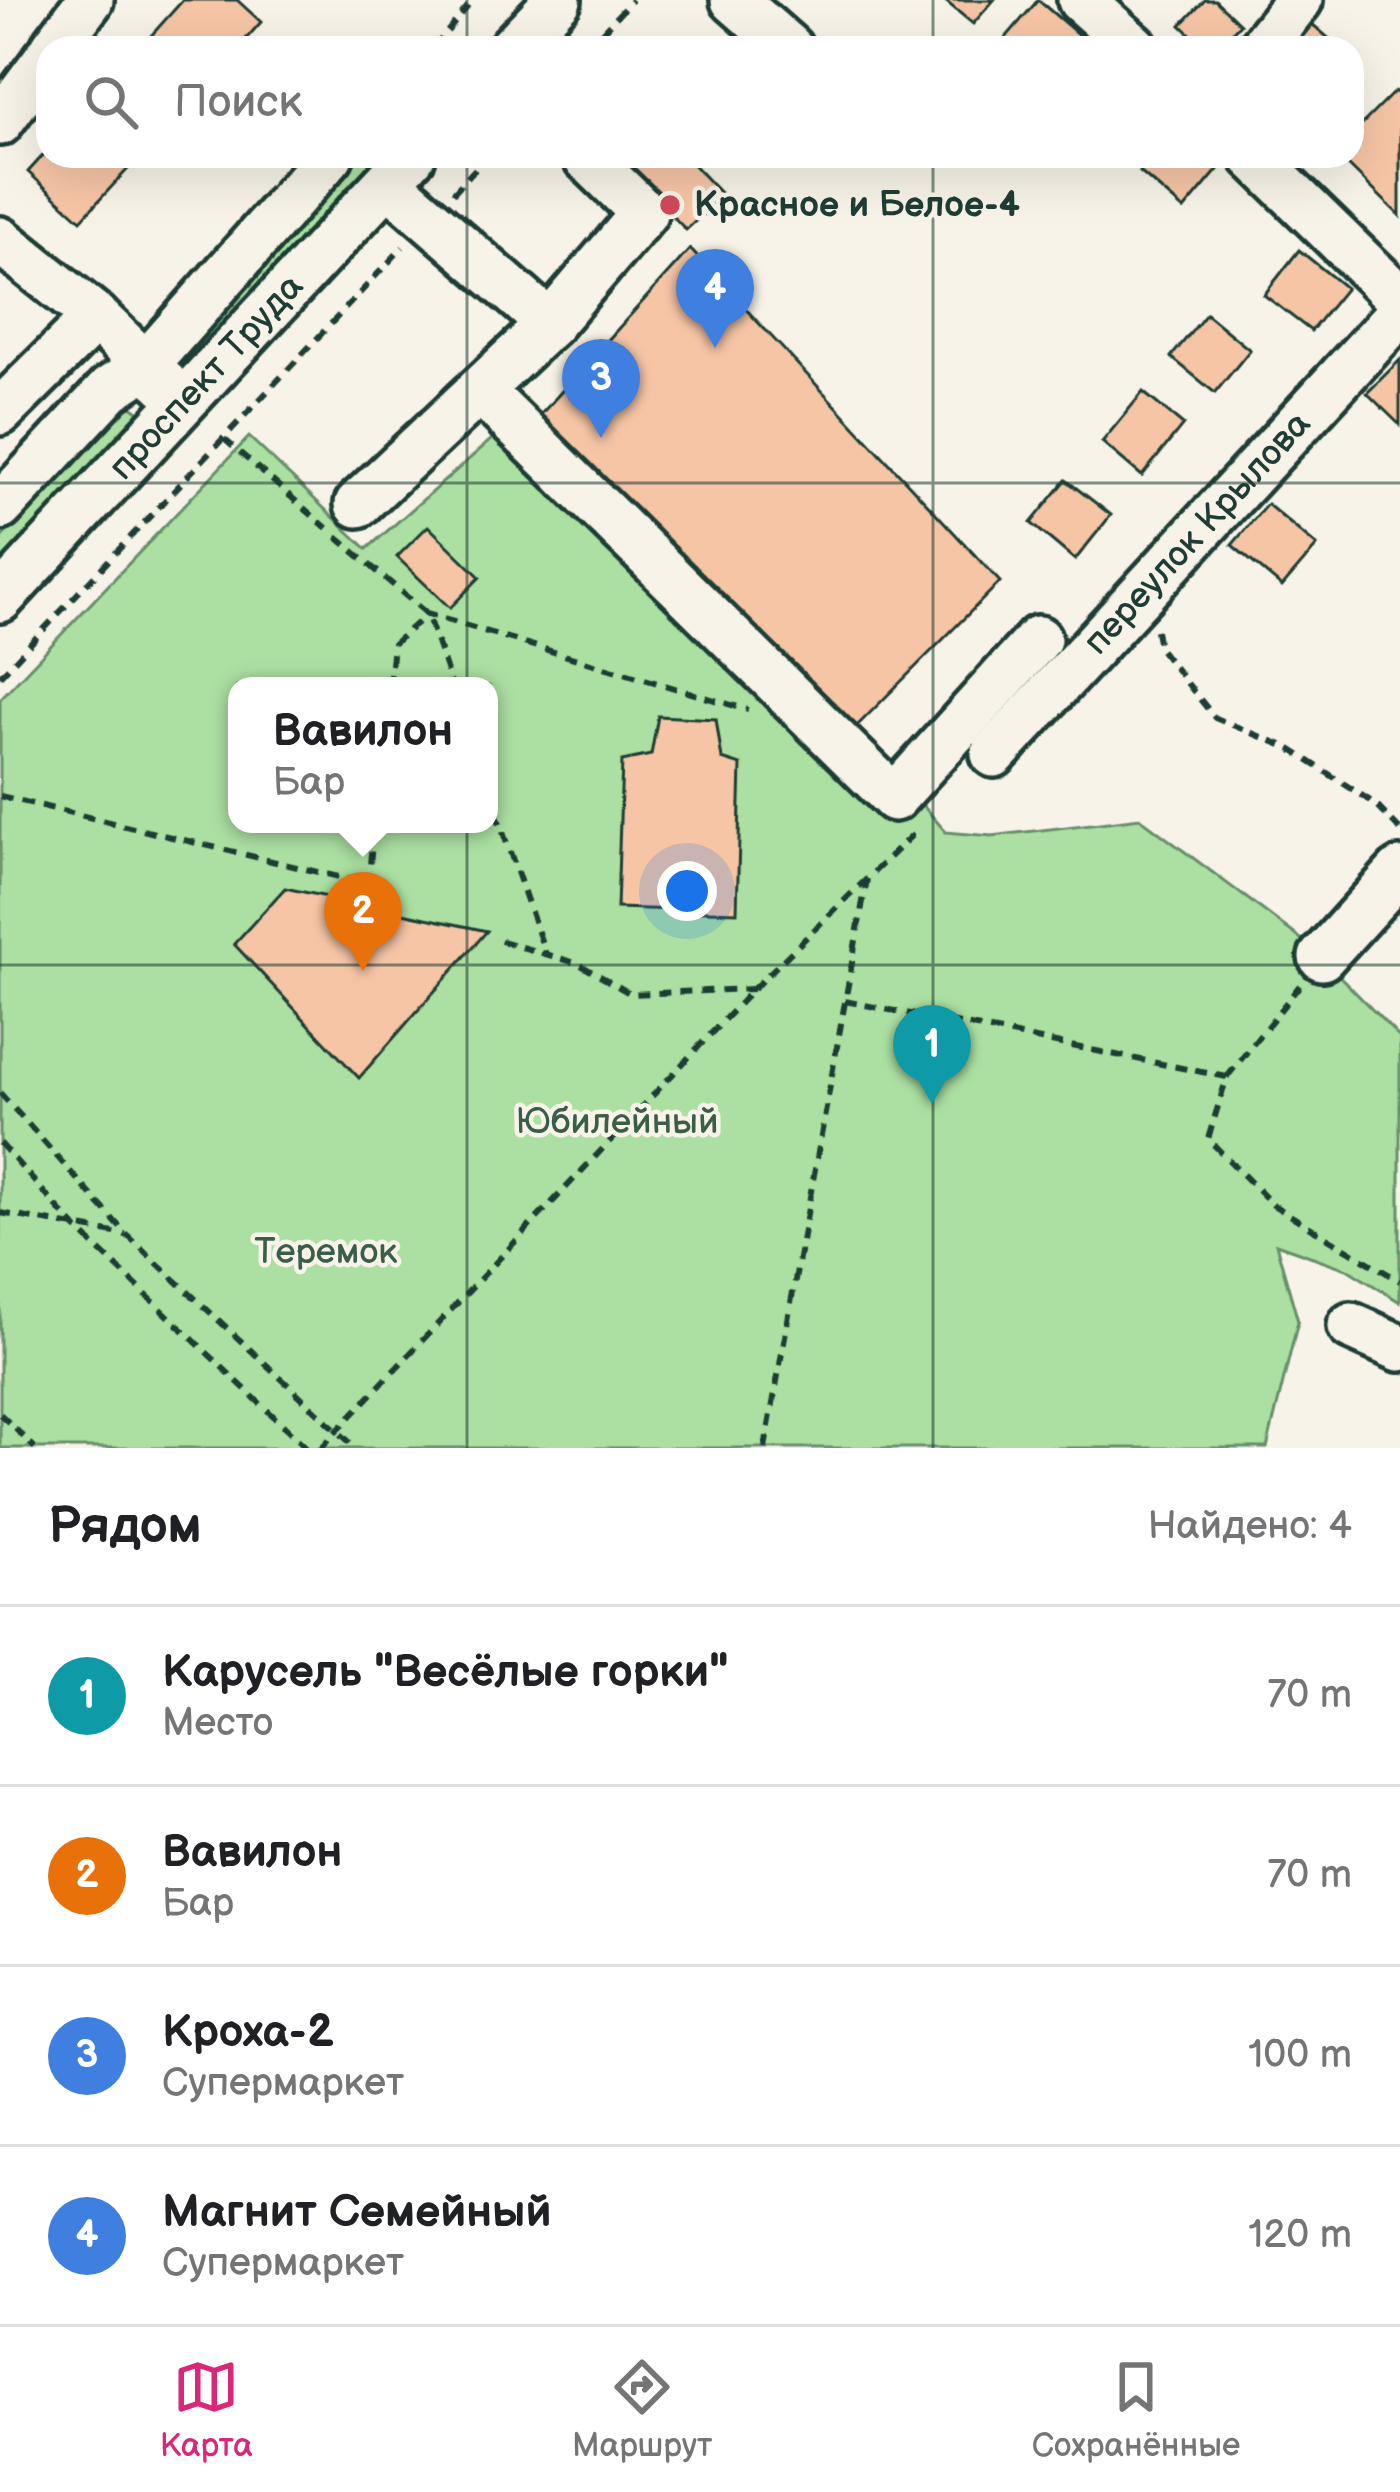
<!DOCTYPE html>
<html lang="ru">
<head>
<meta charset="utf-8">
<style>
	:root { --surface:#fff; --page:#f2f2f2; --text:#202124; --muted:#757577; --line:#e0e0e0; --accent:#db2777 }
	body { margin:0; font-family:"Balsamiq Sans",sans-serif; background:var(--page); color:var(--text) }
	.you { position:absolute; left:687px; top:891px; width:42px; height:42px; margin:-30px; border:9px solid #fff; border-radius:50%; background:#1a73e8; box-shadow:0 0 0 18px #1a73e833 }
	.badge { display:grid; place-items:center; width:78px; height:78px; border-radius:50%; background:var(--accent); color:#fff; font-size:39px; font-weight:700 }
	.pin { position:absolute; translate:-50% -99px; filter:drop-shadow(0 3px 6px #0008) }
	.pin::after { content:''; position:absolute; top:63px; width:42px; height:36px; background:inherit; clip-path:polygon(0 0,100% 0,50% 100%) }
	.popup { position:absolute; left:228px; top:677px; width:270px; height:156px; box-sizing:border-box; display:grid; place-content:center; border-radius:24px; background:var(--surface); filter:drop-shadow(0 3px 9px #0005); font-size:39px; white-space:nowrap; color:var(--muted) }
	.popup b { font-size:45px; color:var(--text) }
	.popup::after { content:''; position:absolute; left:50%; top:100%; margin-left:-24px; border:24px solid transparent; border-top-color:var(--surface) }
	.list { margin:0; padding:0; list-style:none }
	h2 { display:flex; justify-content:space-between; align-items:center; height:156px; margin:0; padding:0 48px; font-size:51px }
	h2 small { font-size:39px; font-weight:400; color:var(--muted) }
	.list li { display:grid; grid-template-columns:78px 1fr auto; gap:36px; align-items:center; box-sizing:border-box; height:180px; padding:0 48px; border-top:3px solid var(--line) }
	.list b { display:block; font-size:45px; white-space:nowrap }
	.list p { margin:0; font-size:39px; white-space:nowrap; color:var(--muted) }
	.list em { font-size:39px; font-style:normal; color:var(--muted) }
	.icon { flex:none; width:66px; height:66px; fill:none; stroke:currentColor; stroke-width:2; stroke-linecap:round; stroke-linejoin:round }
	.map { position:relative; flex:none; width:1400px; height:1448px; overflow:hidden }
	.search { position:absolute; background:var(--surface); box-shadow:0 12px 48px #0002; left:36px; right:36px; top:36px; height:132px; display:flex; align-items:center; gap:30px; box-sizing:border-box; padding:0 42px; border-radius:36px; color:var(--muted); font-size:45px }
	.sheet { height:876px; background:var(--surface) }
	nav { display:flex; justify-content:space-around; align-items:center; box-sizing:border-box; height:168px; border-top:3px solid var(--line); background:var(--surface); font-size:33px; color:var(--muted) }
	nav a { display:grid; justify-items:center; gap:6px }
	nav .on { color:var(--accent) }
	.map>svg:first-child { display:block }
	.green { fill:#ace0a2; stroke:#668e6b; stroke-width:3; fill-rule:evenodd }
	.building { fill:#f6c5a6; stroke:#1f3d34; stroke-width:3 }
	.lines { fill:none; stroke-linecap:round; stroke-linejoin:round }
	.minor-casing { stroke:#1f3d34; stroke-width:54 }
	.path { stroke:#1f3d34; stroke-width:6; stroke-dasharray:12 9; stroke-linecap:butt }
	.minor { stroke:#f7f3e8; stroke-width:45 }
	.grid { fill:none; stroke:#1f3d34; stroke-width:3; stroke-opacity:0.55 }
	.poi-dot { fill:#d1495b; stroke:#f7f3e8; stroke-width:4.5 }
	.labels { text-anchor:middle; dominant-baseline:central; stroke-width:9; stroke-linejoin:round; paint-order:stroke }
	.poi-label { font-size:36px; font-weight:bold; fill:#1f3d34; stroke:#f7f3e8; text-anchor:start }
	.street-label { font-size:36px; fill:#1f3d34; stroke:#f7f3e8 }
	.park-label { font-size:36px; fill:#3b5e4a; stroke:#f7f3e8 }
</style>
</head>
<body>
<div class="map">
<svg width="1400" height="1448" viewBox="0 0 1400 1448">
	<rect width="100%" height="100%" fill="#f7f3e8"/>
	<filter id="ink" filterUnits="userSpaceOnUse"><feTurbulence type="fractalNoise" baseFrequency=".00833" numOctaves="2"/><feDisplacementMap in="SourceGraphic" scale="24" xChannelSelector="R" yChannelSelector="G"/><feConvolveMatrix kernelMatrix="1 2 1 2 8 2 1 2 1" color-interpolation-filters="sRGB"/></filter>
	<g filter="url(#ink)">
		<!-- green -->
		<g class="green">
			<polygon points="342,156 385,156 195,364 171,347"/>
			<polygon points="128,404 150,419 0,578 0,539"/>
			<path d="M534,422L855,728L946,832L992,836L1140,818L1309,945L1400,1038V1302L1347,1269L1276,1244L1298,1321L1267,1448H0V699L249,437L367,549L502,430ZM237,686H489V824H237Z"/>
		</g>
		<!-- building -->
		<g class="building">
			<polygon points="183,0 237,0 261,22 238,48 140,48"/>
			<polygon points="944,0 994,0 973,24"/>
			<polygon points="1038,0 1087,42 1082,48 1012,48 1003,41"/>
			<polygon points="1205,0 1215,0 1240,24 1217,48 1205,48 1181,25"/>
			<polygon points="1312,24 1340,48 1291,48"/>
			<polygon points="1395,91 1400,96 1400,216 1339,156 1352,156 1352,134"/>
			<polygon points="48,150 48,156 140,156 81,220 28,172"/>
			<polygon points="616,156 685,156 723,196 686,230"/>
			<polygon points="1153,156 1211,156 1222,165 1184,210 1140,172"/>
			<polygon points="690,249 1000,582 855,728 534,422"/>
			<polygon points="1299,250 1346,288 1311,331 1264,295"/>
			<polygon points="1206,314 1250,350 1215,393 1171,357"/>
			<polygon points="1400,360 1400,425 1367,393"/>
			<polygon points="1143,392 1183,425 1142,476 1102,442"/>
			<polygon points="1066,480 1111,515 1075,560 1031,523"/>
			<polygon points="1267,504 1317,546 1282,587 1232,545"/>
			<polygon points="428,526 480,577 450,608 397,557"/>
			<polygon points="658,716 716,719 722,759 741,765 737,912 617,908 622,761 651,755"/>
			<polygon points="285,888 487,931 359,1078 234,944"/>
		</g>
		<g class="lines">
			<!-- minor casing -->
			<g class="minor-casing">
				<g id="minor">
					<polyline points="734,0 789,48"/>
					<polyline points="1081,0 1135,48"/>
					<polyline points="54,48 90,0"/>
					<polyline points="512,48 558,0"/>
					<polyline points="1261,48 1299,0"/>
					<polyline points="0,122 48,57"/>
					<polyline points="1253,156 1400,299"/>
					<polyline points="388,183 550,324 644,213 585,156"/>
					<polyline points="0,240 96,317 165,384"/>
					<polyline points="480,390 894,798 1038,639"/>
					<polyline points="0,412 96,317"/>
					<polyline points="358,504 550,324"/>
					<polyline points="0,507 110,389 145,366 330,156"/>
					<path id="s1" d="M0,599L412,156"/>
					<path id="s2" d="M994,754L1400,313"/>
					<polyline points="1322,957 1400,871"/>
					<polyline points="1351,1326 1400,1348"/>
				</g>
			</g>
			<!-- path -->
			<g class="path">
				<polyline points="434,48 473,0"/>
				<polyline points="587,48 632,0"/>
				<polyline points="453,193 487,156"/>
				<polyline points="224,439 327,528"/>
				<polyline points="337,537 427,614 452,686"/>
				<polyline points="1156,630 1159,648 1215,718 1289,748 1375,804 1400,830"/>
				<polyline points="0,676 403,247"/>
				<polyline points="389,686 393,644 427,614 748,710"/>
				<polyline points="489,792 546,955"/>
				<polyline points="0,796 368,884 374,824"/>
				<polyline points="753,989 911,836 904,830"/>
				<polyline points="845,1001 1227,1077 1208,1139 1273,1205 1400,1281"/>
				<polyline points="1227,1077 1300,985"/>
				<polyline points="0,1093 127,1235 356,1448"/>
				<polyline points="0,1143 73,1225 307,1448"/>
				<polyline points="0,1213 126,1235"/>
				<polyline points="0,1414 35,1448"/>
				<polyline points="321,1448 753,989 631,994 579,964 498,940"/>
				<polyline points="765,1448 867,879"/>
			</g>
			<!-- minor -->
			<use href="#minor" class="minor"/>
		</g>
	</g>
	<!-- grid -->
	<path class="grid" d="M467,0V48M933,0V48M467,156V1448M933,156V1448M0,483H1400M0,965H1400"/>
	<!-- markers -->
	<circle class="poi-dot" cx="670" cy="205" r="12"/>
	<g class="labels">
		<!-- poi labels -->
		<g class="poi-label">
			<text x="694" y="205">Красное и Белое-4</text>
		</g>
		<!-- street labels -->
		<g class="street-label">
			<text stroke="none"><textPath href="#s1" startOffset="303">проспект Труда</textPath></text>
			<text stroke="none"><textPath href="#s2" startOffset="300">переулок Крылова</textPath></text>
		</g>
		<!-- park labels -->
		<g class="park-label">
			<text x="617" y="1122">Юбилейный</text>
			<text x="326" y="1252">Теремок</text>
		</g>
	</g>
</svg>
<div class="you"></div>
<div class="pin badge" style="left:932px;top:1104px;background:#0f9aa8">1</div>
<div class="pin badge" style="left:363px;top:971px;background:#e8710a">2</div>
<div class="popup"><b>Вавилон</b>Бар</div>
<div class="pin badge" style="left:601px;top:438px;background:#3f7fe0">3</div>
<div class="pin badge" style="left:715px;top:348px;background:#3f7fe0">4</div>
<div class="search"><svg class="icon" aria-label="search" viewBox="0 0 24 24"><circle cx="10" cy="10" r="6"/><path d="M15 15l6 6"/></svg>Поиск</div>
</div>
<section class="sheet">
<h2>Рядом<small>Найдено: 4</small></h2>
<ul class="list">
<li><span class="badge" style="background:#0f9aa8">1</span><div><b>Карусель &quot;Весёлые горки&quot;</b><p>Место</p></div><em>70 m</em></li>
<li><span class="badge" style="background:#e8710a">2</span><div><b>Вавилон</b><p>Бар</p></div><em>70 m</em></li>
<li><span class="badge" style="background:#3f7fe0">3</span><div><b>Кроха-2</b><p>Супермаркет</p></div><em>100 m</em></li>
<li><span class="badge" style="background:#3f7fe0">4</span><div><b>Магнит Семейный</b><p>Супермаркет</p></div><em>120 m</em></li>
</ul>
</section>
<nav>
<a class="on"><svg class="icon" aria-label="map" viewBox="0 0 24 24"><path d="M3 6l6-2 6 2 6-2v14l-6 2-6-2-6 2zM9 4v14M15 6v14"/></svg>Карта</a>
<a><svg class="icon" aria-label="directions" viewBox="0 0 24 24"><path d="M12 3l9 9-9 9-9-9zM9 14v-3h6M13 9l2 2-2 2"/></svg>Маршрут</a>
<a><svg class="icon" aria-label="saved" viewBox="0 0 24 24"><path d="M7 4h10v16l-5-4-5 4z"/></svg>Сохранённые</a>
</nav>
</body>
</html>
